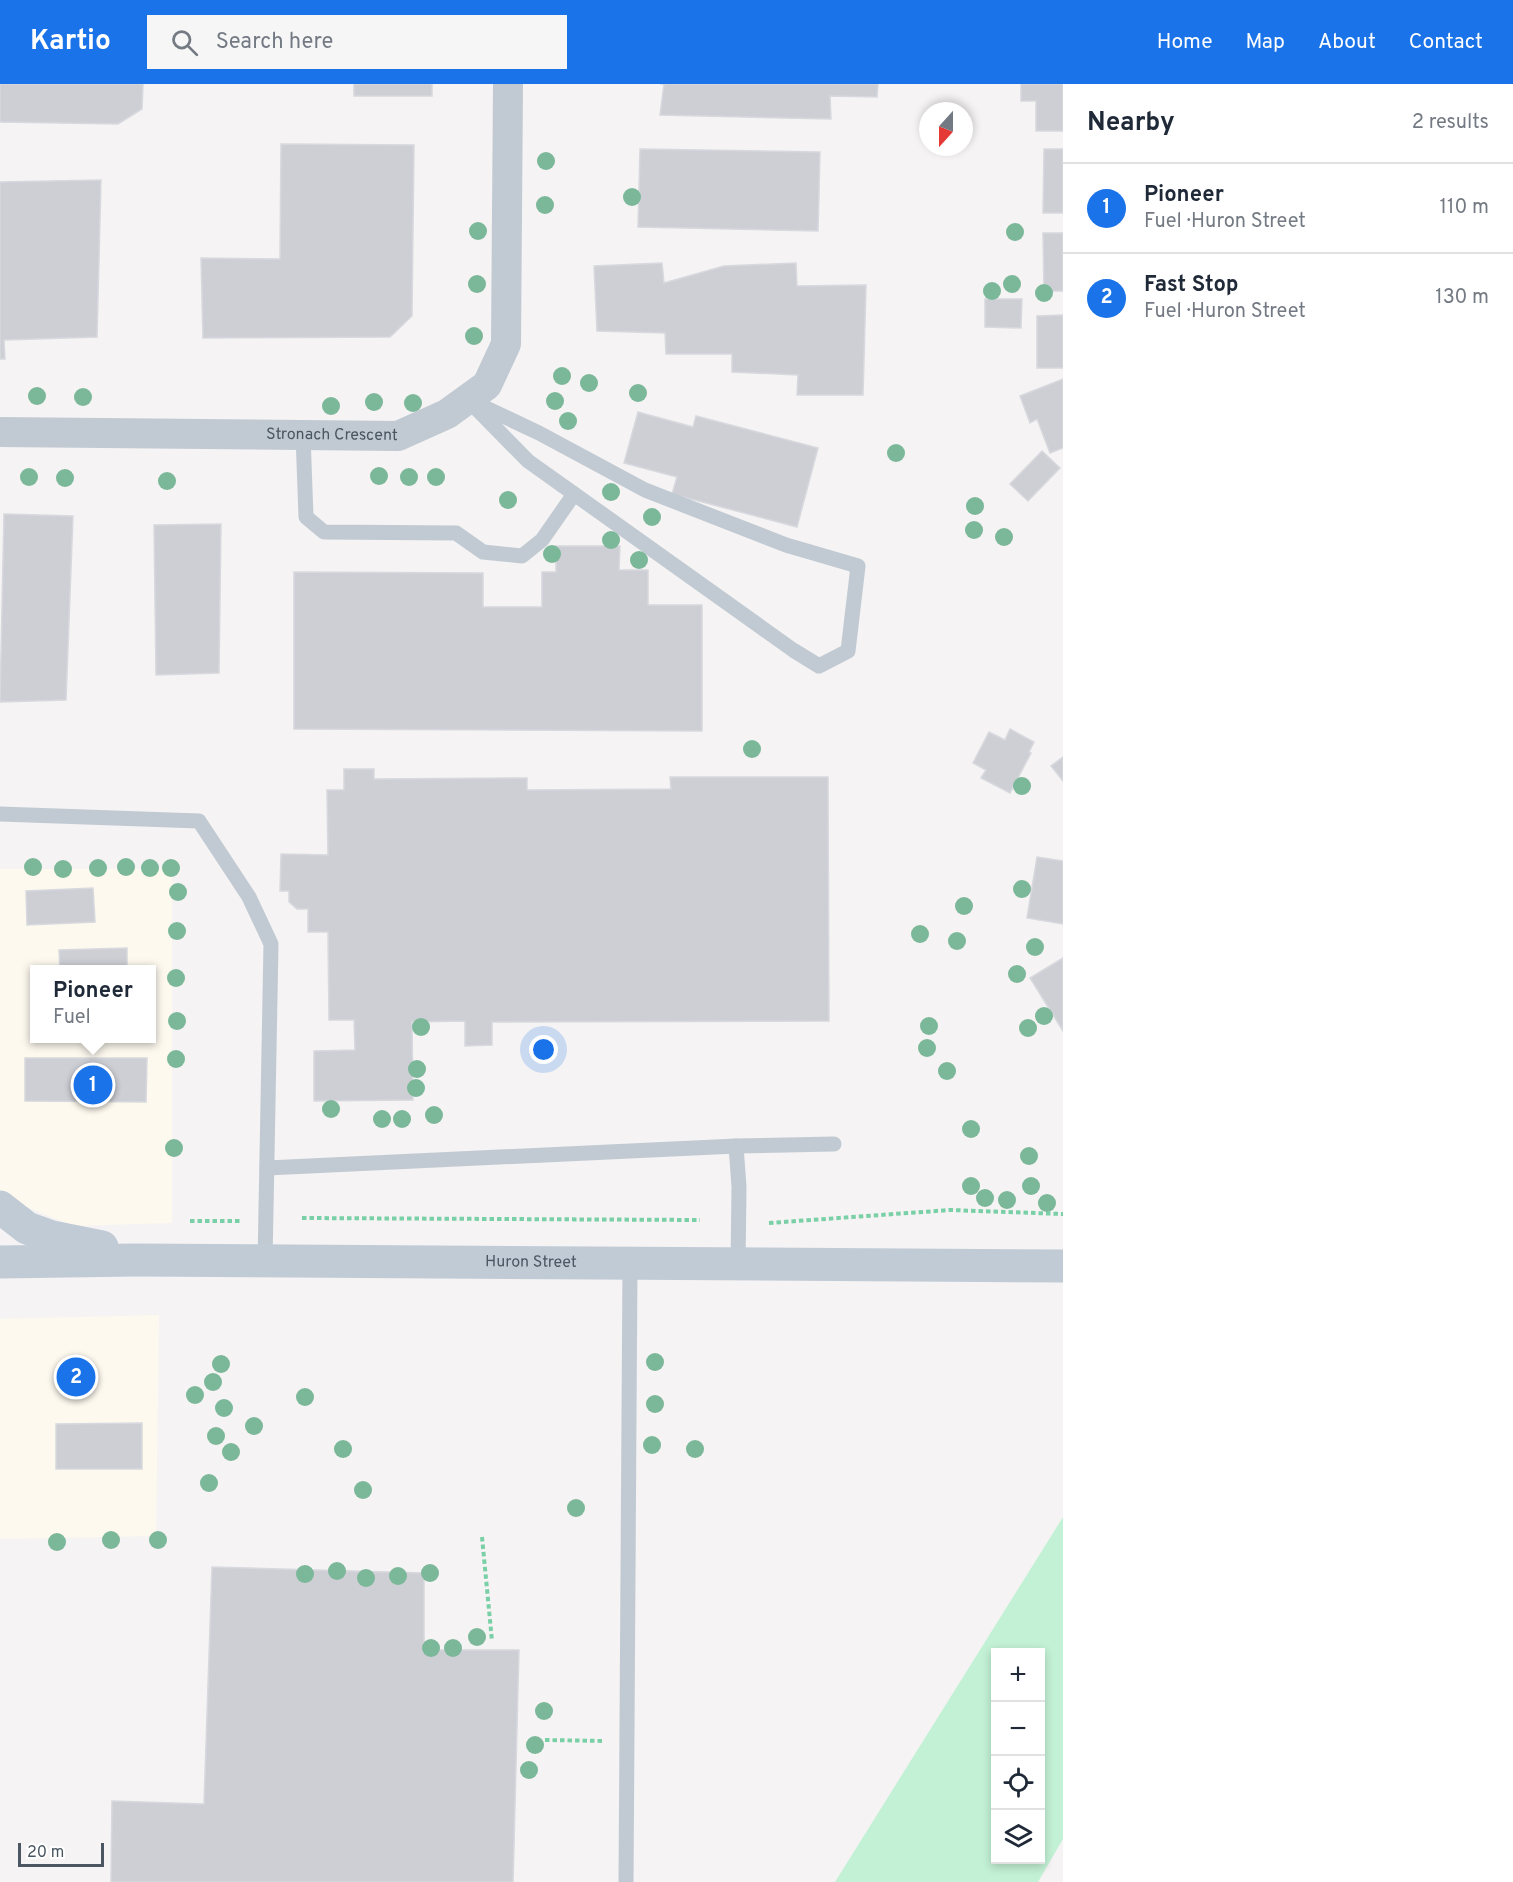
<!DOCTYPE html>
<html lang="en">
<head>
<meta charset="utf-8">
<style>
	:root { --surface:#fff; --page:#f6f6f7; --text:#1f2937; --muted:#747a83; --line:#e0e1e3; --accent:#1a73e8 }
	body { margin:0; font-family:Overpass,sans-serif; background:var(--page); color:var(--text) }
	.controls { position:absolute; right:18px; bottom:18px; display:grid; overflow:hidden; border-radius:0px; box-shadow:0 3px 9px #0003 }
	.controls button { width:54px; height:54px; display:grid; place-items:center; padding:0; border:0; border-bottom:2px solid var(--line); background:var(--surface); color:var(--text); font:30px sans-serif }
	.compass { position:absolute; left:919px; top:18px; width:54px; height:54px; border-radius:50%; background:var(--surface); box-shadow:0 3px 9px #0003; rotate:201deg }
	.scale { position:absolute; left:18px; bottom:15px; width:86px; box-sizing:border-box; padding-left:6px; border:3px solid #4a5661; border-top:0; font-size:16px; line-height:21px; white-space:nowrap; color:#4a5661; -webkit-text-stroke:4px #fff; paint-order:stroke }
	.you { position:absolute; left:544px; top:966px; width:21px; height:21px; margin:-15px; border:4px solid #fff; border-radius:50%; background:#1a73e8; box-shadow:0 0 0 9px #1a73e833 }
	.badge { display:grid; place-items:center; width:39px; height:39px; border-radius:50%; background:var(--accent); color:#fff; font-size:20px; font-weight:700 }
	.pin { position:absolute; translate:-50% -50%; border:3px solid #fff; box-shadow:0 2px 6px #0006 }
	.popup { position:absolute; left:30px; top:881px; width:126px; height:78px; box-sizing:border-box; display:grid; place-content:center; border-radius:0px; background:var(--surface); filter:drop-shadow(0 2px 4px #0005); font-size:20px; white-space:nowrap; color:var(--muted) }
	.popup b { font-size:22px; color:var(--text) }
	.popup::after { content:''; position:absolute; left:50%; top:100%; margin-left:-12px; border:12px solid transparent; border-top-color:var(--surface) }
	.list { margin:0; padding:0; list-style:none }
	h2 { display:flex; justify-content:space-between; align-items:center; height:78px; margin:0; padding:0 24px; font-size:26px }
	h2 small { font-size:20px; font-weight:400; color:var(--muted) }
	.list li { display:grid; grid-template-columns:39px 1fr auto; gap:18px; align-items:center; box-sizing:border-box; height:90px; padding:0 24px; border-top:2px solid var(--line) }
	.list b { display:block; font-size:22px; white-space:nowrap }
	.list p { margin:0; font-size:20px; white-space:nowrap; color:var(--muted) }
	.list em { font-size:20px; font-style:normal; color:var(--muted) }
	.icon { flex:none; width:33px; height:33px; fill:none; stroke:currentColor; stroke-width:2; stroke-linecap:round; stroke-linejoin:round }
	.map { position:relative; flex:none; width:1063px; height:1798px; overflow:hidden }
	header { display:flex; align-items:center; gap:36px; box-sizing:border-box; height:84px; padding:0 30px; background:var(--accent); color:#fff }
	header strong { font-size:28px }
	nav { display:flex; gap:33px; margin-inline-start:auto; font-size:21px }
	.search { width:420px; height:54px; background:var(--page); display:flex; align-items:center; gap:15px; box-sizing:border-box; padding:0 21px; border-radius:0px; color:var(--muted); font-size:22px }
	main { display:flex }
	aside { flex:1; background:var(--surface) }
	.map>svg:first-child { display:block }
	.commercial { fill:#fdf9ef; fill-rule:evenodd }
	.green { fill:#c3f1d5; fill-rule:evenodd }
	.building { fill:#cdcfd5; stroke:#d7d9de; stroke-width:1.5 }
	.lines { fill:none; stroke-linecap:round; stroke-linejoin:round }
	.path { stroke:#7ad0a6; stroke-width:4; stroke-dasharray:4.5 3; stroke-linecap:butt }
	.lane { stroke:#c1cad2; stroke-width:15 }
	.street { stroke:#c1cad2; stroke-width:30 }
	.secondary { stroke:#c1cbd6; stroke-width:33 }
	.tree { fill:#7bb799 }
	.labels { text-anchor:middle; dominant-baseline:central; stroke-width:4.5; stroke-linejoin:round; paint-order:stroke }
	.street-label { font-size:16px; fill:#4a5661; stroke:#fff }
</style>
</head>
<body>
<header>
<strong>Kartio</strong>
<div class="search"><svg class="icon" aria-label="search" viewBox="0 0 24 24"><circle cx="10" cy="10" r="6"/><path d="M15 15l6 6"/></svg>Search here</div>
<nav><a>Home</a><a>Map</a><a>About</a><a>Contact</a></nav>
</header>
<main>
<div class="map">
<svg width="1063" height="1798" viewBox="0 0 1063 1798">
	<rect width="100%" height="100%" fill="#f5f3f3"/>
	<!-- commercial -->
	<g class="commercial">
		<path d="M0,785H172V1139L74,1142L6,1115L0,1107ZM34,886H152V954H34Z"/>
		<polygon points="159,1231 156,1452 0,1455 0,1235"/>
	</g>
	<!-- green -->
	<path class="green" d="M1063,1433V1755L1038,1798H835ZM996,1568H1040V1776H996Z"/>
	<!-- building -->
	<g class="building">
		<polygon points="0,0 143,0 142,25 118,40 0,38"/>
		<rect x="354" y="0" width="78" height="12"/>
		<polygon points="660,0 878,0 877,13 830,12 831,35 660,31 664,0"/>
		<polygon points="1021,0 1063,0 1063,47 1036,47 1036,17 1021,17"/>
		<polygon points="281,60 414,61 412,232 390,253 203,254 201,174 280,175"/>
		<polygon points="640,65 820,68 818,147 638,143"/>
		<polygon points="1044,65 1063,65 1063,129 1043,129"/>
		<polygon points="101,96 97,253 4,256 5,275 0,275 0,98"/>
		<polygon points="1043,149 1063,149 1063,207 1044,207"/>
		<polygon points="662,179 664,199 724,182 796,179 797,202 866,201 863,311 797,311 798,291 732,288 732,270 666,270 665,249 597,247 594,182"/>
		<polygon points="985,215 1022,215 1021,244 985,243"/>
		<polygon points="1063,231 1063,284 1037,284 1037,232"/>
		<polygon points="1063,295 1063,364 1050,369 1037,335 1030,339 1020,312"/>
		<polygon points="638,328 693,343 696,332 818,364 797,443 672,410 677,393 624,379"/>
		<polygon points="1042,367 1060,384 1028,417 1010,400"/>
		<polygon points="4,430 73,432 66,616 0,618"/>
		<polygon points="221,440 219,589 156,591 154,441"/>
		<polygon points="556,462 620,462 619,486 648,486 648,521 702,521 702,647 294,645 294,488 483,489 483,523 542,523 542,488 556,488"/>
		<polygon points="1010,645 1034,658 1029,668 1031,669 1010,709 981,694 986,686 973,679 989,648 1005,656"/>
		<polygon points="1063,673 1063,697 1051,682"/>
		<polygon points="344,685 374,685 374,695 527,694 527,706 671,705 670,693 828,693 829,937 492,938 492,961 465,962 465,937 412,938 413,1016 314,1017 314,967 355,966 354,936 329,936 328,848 308,848 308,825 297,825 289,818 289,807 280,807 281,770 328,771 327,706 344,706"/>
		<polygon points="1037,773 1063,777 1063,840 1027,834"/>
		<polygon points="93,804 95,838 27,841 26,807"/>
		<polygon points="127,864 127,886 60,886 59,866"/>
		<polygon points="1063,874 1063,947 1030,894"/>
		<polygon points="25,974 147,974 146,1018 25,1017"/>
		<polygon points="142,1339 142,1385 56,1385 56,1340"/>
		<polygon points="212,1483 424,1489 424,1566 519,1566 513,1798 111,1798 112,1717 204,1720"/>
	</g>
	<g class="lines">
		<!-- path -->
		<g class="path">
			<polyline points="302,1134 700,1136"/>
			<polyline points="190,1137 241,1137"/>
			<polyline points="769,1139 950,1126 1063,1130"/>
			<polyline points="482,1453 492,1557"/>
			<polyline points="545,1656 605,1657"/>
		</g>
		<!-- lane -->
		<g class="lane">
			<polygon points="467,315 539,349 645,406 786,461 858,482 848,567 819,582 793,566 528,377"/>
			<polyline points="303,351 306,433 324,448 456,449 483,468 522,472 542,456 574,410"/>
			<polyline points="0,730 199,737 249,813 271,860 265,1178"/>
			<polyline points="736,1062 739,1103 738,1181"/>
			<polyline points="267,1084 736,1062 834,1060"/>
			<polyline points="626,1798 630,1180"/>
		</g>
		<!-- street -->
		<path class="street" id="s1" d="M0,348L398,352L447,330L487,301L506,260L508,0"/>
		<!-- secondary -->
		<g class="secondary">
			<polyline points="0,1123 27,1144 52,1153 102,1163"/>
			<path id="s2" d="M0,1178L135,1176L1063,1182"/>
		</g>
	</g>
	<!-- trees -->
	<g class="tree">
		<circle cx="546" cy="77" r="9"/>
		<circle cx="632" cy="113" r="9"/>
		<circle cx="545" cy="121" r="9"/>
		<circle cx="478" cy="147" r="9"/>
		<circle cx="1015" cy="148" r="9"/>
		<circle cx="477" cy="200" r="9"/>
		<circle cx="1012" cy="200" r="9"/>
		<circle cx="992" cy="207" r="9"/>
		<circle cx="1044" cy="209" r="9"/>
		<circle cx="474" cy="252" r="9"/>
		<circle cx="562" cy="292" r="9"/>
		<circle cx="589" cy="299" r="9"/>
		<circle cx="638" cy="309" r="9"/>
		<circle cx="37" cy="312" r="9"/>
		<circle cx="83" cy="313" r="9"/>
		<circle cx="555" cy="317" r="9"/>
		<circle cx="374" cy="318" r="9"/>
		<circle cx="413" cy="319" r="9"/>
		<circle cx="331" cy="322" r="9"/>
		<circle cx="568" cy="337" r="9"/>
		<circle cx="896" cy="369" r="9"/>
		<circle cx="379" cy="392" r="9"/>
		<circle cx="29" cy="393" r="9"/>
		<circle cx="409" cy="393" r="9"/>
		<circle cx="436" cy="393" r="9"/>
		<circle cx="65" cy="394" r="9"/>
		<circle cx="167" cy="397" r="9"/>
		<circle cx="611" cy="408" r="9"/>
		<circle cx="508" cy="416" r="9"/>
		<circle cx="975" cy="422" r="9"/>
		<circle cx="652" cy="433" r="9"/>
		<circle cx="974" cy="446" r="9"/>
		<circle cx="1004" cy="453" r="9"/>
		<circle cx="611" cy="456" r="9"/>
		<circle cx="552" cy="470" r="9"/>
		<circle cx="639" cy="476" r="9"/>
		<circle cx="752" cy="665" r="9"/>
		<circle cx="1022" cy="702" r="9"/>
		<circle cx="33" cy="783" r="9"/>
		<circle cx="126" cy="783" r="9"/>
		<circle cx="98" cy="784" r="9"/>
		<circle cx="150" cy="784" r="9"/>
		<circle cx="171" cy="784" r="9"/>
		<circle cx="63" cy="785" r="9"/>
		<circle cx="1022" cy="805" r="9"/>
		<circle cx="178" cy="808" r="9"/>
		<circle cx="964" cy="822" r="9"/>
		<circle cx="177" cy="847" r="9"/>
		<circle cx="920" cy="850" r="9"/>
		<circle cx="957" cy="857" r="9"/>
		<circle cx="1035" cy="863" r="9"/>
		<circle cx="1017" cy="890" r="9"/>
		<circle cx="176" cy="894" r="9"/>
		<circle cx="1044" cy="932" r="9"/>
		<circle cx="177" cy="937" r="9"/>
		<circle cx="929" cy="942" r="9"/>
		<circle cx="421" cy="943" r="9"/>
		<circle cx="1028" cy="944" r="9"/>
		<circle cx="927" cy="964" r="9"/>
		<circle cx="176" cy="975" r="9"/>
		<circle cx="417" cy="985" r="9"/>
		<circle cx="947" cy="987" r="9"/>
		<circle cx="416" cy="1004" r="9"/>
		<circle cx="331" cy="1025" r="9"/>
		<circle cx="434" cy="1031" r="9"/>
		<circle cx="382" cy="1035" r="9"/>
		<circle cx="402" cy="1035" r="9"/>
		<circle cx="971" cy="1045" r="9"/>
		<circle cx="174" cy="1064" r="9"/>
		<circle cx="1029" cy="1072" r="9"/>
		<circle cx="971" cy="1102" r="9"/>
		<circle cx="1031" cy="1102" r="9"/>
		<circle cx="985" cy="1114" r="9"/>
		<circle cx="1007" cy="1116" r="9"/>
		<circle cx="1047" cy="1119" r="9"/>
		<circle cx="655" cy="1278" r="9"/>
		<circle cx="221" cy="1280" r="9"/>
		<circle cx="213" cy="1298" r="9"/>
		<circle cx="195" cy="1311" r="9"/>
		<circle cx="305" cy="1313" r="9"/>
		<circle cx="655" cy="1320" r="9"/>
		<circle cx="224" cy="1324" r="9"/>
		<circle cx="254" cy="1342" r="9"/>
		<circle cx="216" cy="1352" r="9"/>
		<circle cx="652" cy="1361" r="9"/>
		<circle cx="343" cy="1365" r="9"/>
		<circle cx="695" cy="1365" r="9"/>
		<circle cx="231" cy="1368" r="9"/>
		<circle cx="209" cy="1399" r="9"/>
		<circle cx="363" cy="1406" r="9"/>
		<circle cx="576" cy="1424" r="9"/>
		<circle cx="111" cy="1456" r="9"/>
		<circle cx="158" cy="1456" r="9"/>
		<circle cx="57" cy="1458" r="9"/>
		<circle cx="337" cy="1487" r="9"/>
		<circle cx="430" cy="1489" r="9"/>
		<circle cx="305" cy="1490" r="9"/>
		<circle cx="398" cy="1492" r="9"/>
		<circle cx="366" cy="1494" r="9"/>
		<circle cx="477" cy="1553" r="9"/>
		<circle cx="431" cy="1564" r="9"/>
		<circle cx="453" cy="1564" r="9"/>
		<circle cx="544" cy="1627" r="9"/>
		<circle cx="535" cy="1661" r="9"/>
		<circle cx="529" cy="1686" r="9"/>
	</g>
	<g class="labels">
		<!-- street labels -->
		<g class="street-label">
			<text stroke="none"><textPath href="#s1" startOffset="332">Stronach Crescent</textPath></text>
			<text stroke="none"><textPath href="#s2" startOffset="531">Huron Street</textPath></text>
		</g>
	</g>
</svg>
<div class="controls">
<button>+</button>
<button>−</button>
<button><svg class="icon" aria-label="locate" viewBox="0 0 24 24"><circle cx="12" cy="12" r="6"/><path d="M12 2v4M12 18v4M2 12h4M18 12h4"/></svg></button>
<button><svg class="icon" aria-label="layers" viewBox="0 0 24 24"><path d="M12 4l9 5-9 5-9-5zM3 14l9 5 9-5"/></svg></button>
</div>
<svg class="compass" viewBox="-18 -18 36 36"><path d="M0-13l5 13h-10z" fill="#e53935"/><path d="M0 13l5-13h-10z" fill="#747a83"/></svg>
<div class="scale">20 m</div>
<div class="you"></div>
<div class="pin badge" style="left:93px;top:1001px">1</div>
<div class="popup"><b>Pioneer</b>Fuel</div>
<div class="pin badge" style="left:76px;top:1293px">2</div>
</div>
<aside>
<h2>Nearby<small>2 results</small></h2>
<ul class="list">
<li><span class="badge">1</span><div><b>Pioneer</b><p>Fuel · Huron Street</p></div><em>110 m</em></li>
<li><span class="badge">2</span><div><b>Fast Stop</b><p>Fuel · Huron Street</p></div><em>130 m</em></li>
</ul>
</aside>
</main>
</body>
</html>
